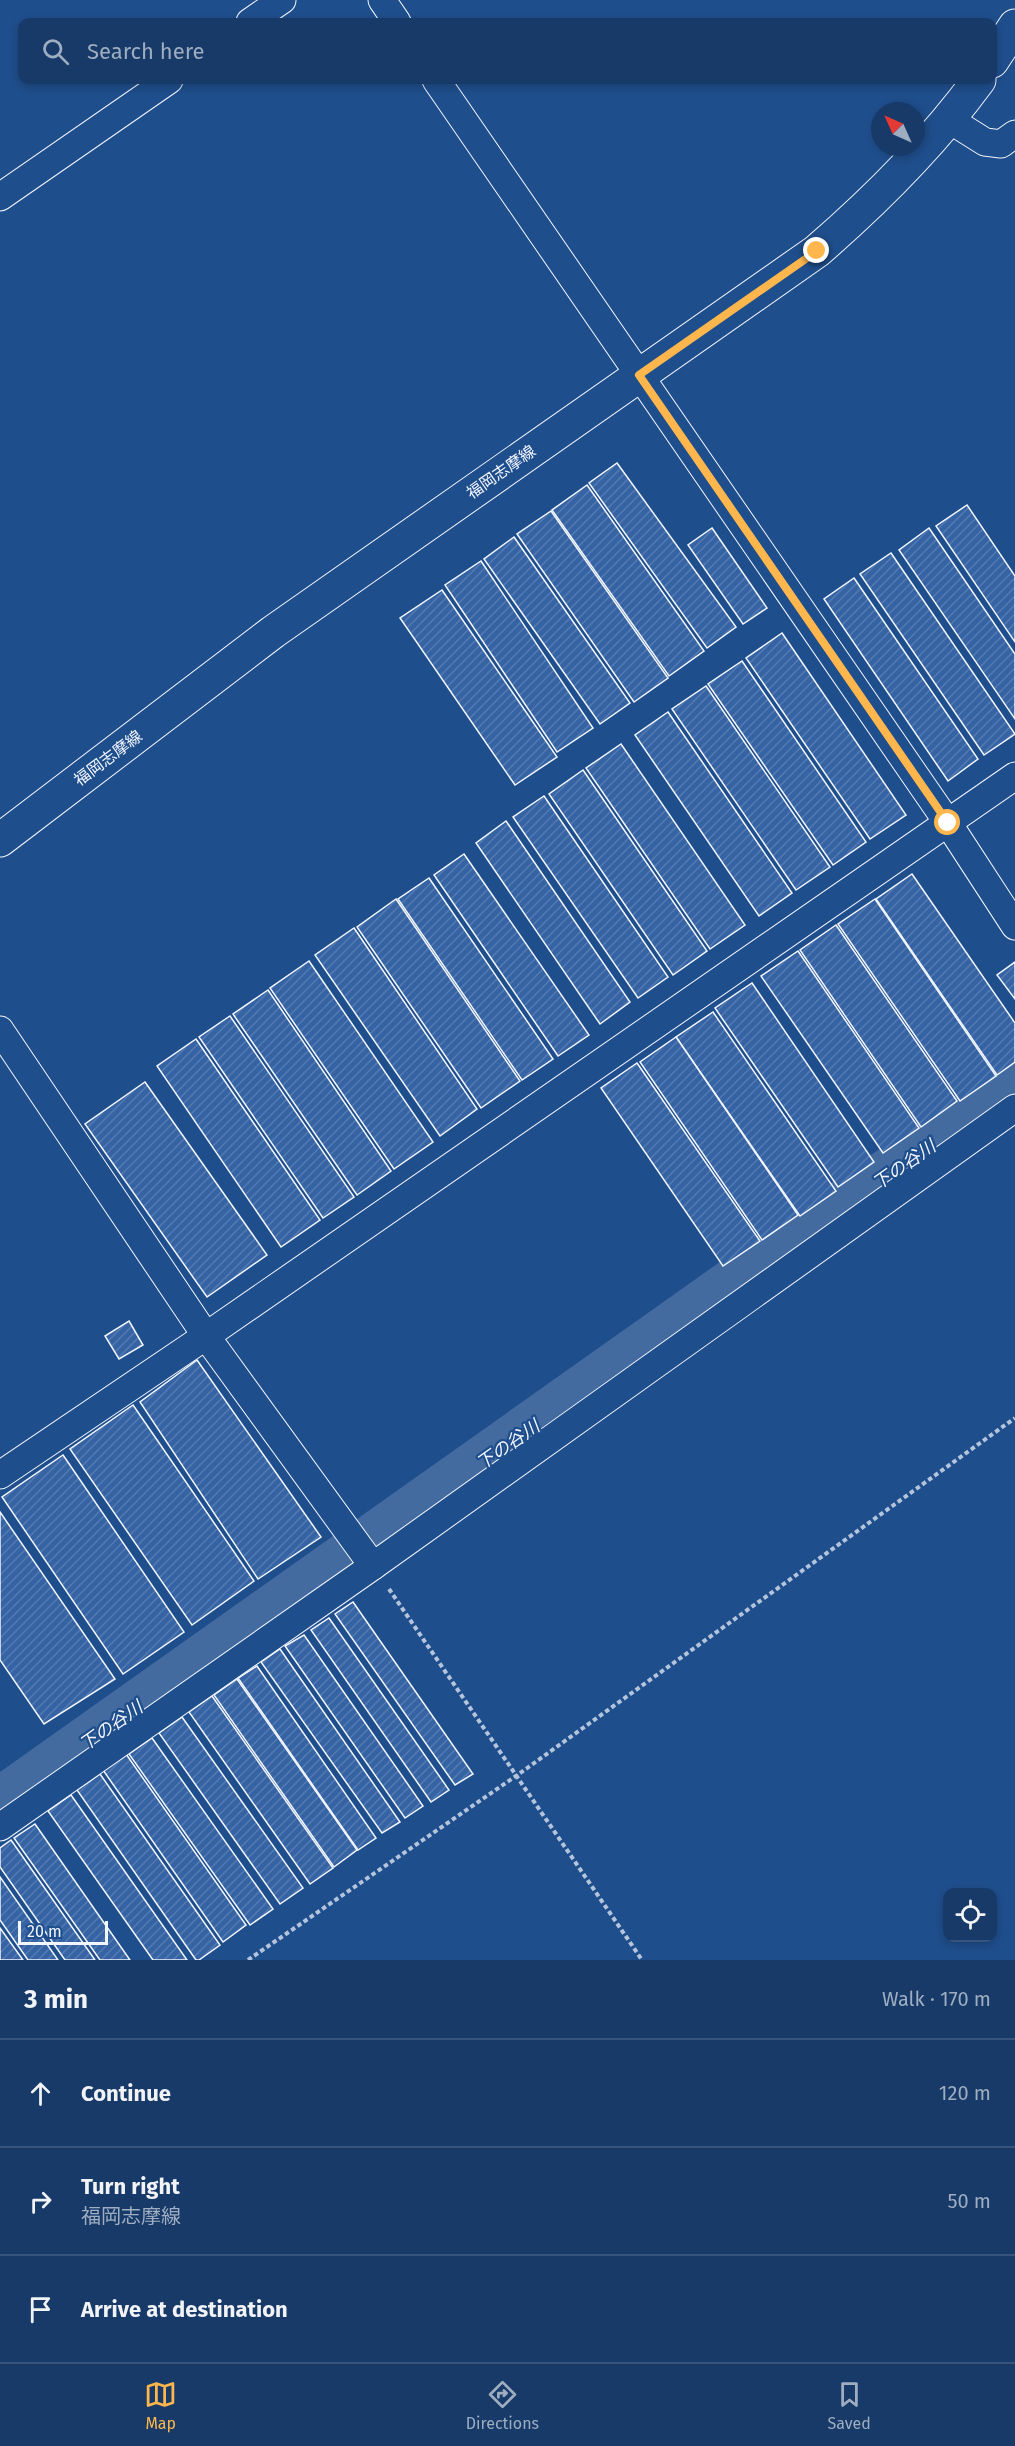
<!DOCTYPE html>
<html lang="en">
<head>
<meta charset="utf-8">
<style>
	:root { --surface:#173a69; --page:#244571; --text:#f1f3f6; --muted:#9eadc0; --line:#36547d; --accent:#ffb74d }
	body { margin:0; font-family:"Fira Sans","Noto Sans JP",sans-serif; background:var(--page); color:var(--text) }
	.controls { position:absolute; right:18px; bottom:18px; display:grid; overflow:hidden; border-radius:12px; box-shadow:0 3px 9px #0003 }
	.controls button { width:54px; height:54px; display:grid; place-items:center; padding:0; border:0; border-bottom:2px solid var(--line); background:var(--surface); color:var(--text); font:30px sans-serif }
	.compass { position:absolute; left:871px; top:102px; width:54px; height:54px; border-radius:50%; background:var(--surface); box-shadow:0 3px 9px #0003; rotate:315deg }
	.scale { position:absolute; left:18px; bottom:15px; width:90px; box-sizing:border-box; padding-left:6px; border:3px solid #f2f6ff; border-top:0; font-size:16px; line-height:21px; white-space:nowrap; color:#f2f6ff; -webkit-text-stroke:4px #1f4e8c; paint-order:stroke }
	.stop { position:absolute; width:18px; height:18px; margin:-14px; border:4px solid #ffb74d; border-radius:50%; background:#fff }
	.stop.end { background:#ffb74d; border-color:#fff; box-shadow:0 2px 6px #0008 }
	.list { margin:0; padding:0; list-style:none }
	h2 { display:flex; justify-content:space-between; align-items:center; height:78px; margin:0; padding:0 24px; font-size:26px }
	h2 small { font-size:20px; font-weight:400; color:var(--muted) }
	.list li { display:grid; grid-template-columns:39px 1fr auto; gap:18px; align-items:center; box-sizing:border-box; height:108px; padding:0 24px; border-top:2px solid var(--line) }
	.list b { display:block; font-size:22px; white-space:nowrap }
	.list p { margin:0; font-size:20px; white-space:nowrap; color:var(--muted) }
	.list em { font-size:20px; font-style:normal; color:var(--muted) }
	.icon { flex:none; width:33px; height:33px; fill:none; stroke:currentColor; stroke-width:2; stroke-linecap:round; stroke-linejoin:round }
	.map { position:relative; flex:none; width:1015px; height:1960px; overflow:hidden }
	.search { position:absolute; background:var(--surface); box-shadow:0 3px 9px #0003; left:18px; right:18px; top:18px; height:66px; display:flex; align-items:center; gap:15px; box-sizing:border-box; padding:0 21px; border-radius:12px; color:var(--muted); font-size:22px }
	.sheet { height:402px; background:var(--surface) }
	nav { display:flex; justify-content:space-around; align-items:center; box-sizing:border-box; height:84px; border-top:2px solid var(--line); background:var(--surface); font-size:16px; color:var(--muted) }
	nav a { display:grid; justify-items:center; gap:3px }
	nav .on { color:var(--accent) }
	.map>svg:first-child { display:block }
	.lines { fill:none; stroke-linecap:round; stroke-linejoin:round }
	.river { stroke:#446ba0; stroke-width:54 }
	.building { fill:url(#building-hatch); stroke:#f2f6ff; stroke-width:1.5 }
	.street-casing { stroke:#f2f6ff; stroke-width:29 }
	.primary-casing { stroke:#f2f6ff; stroke-width:35 }
	.path { stroke:#b3c4dc; stroke-width:4; stroke-dasharray:4.5 3; stroke-linecap:butt }
	.street { stroke:#1f4e8c; stroke-width:27 }
	.primary { stroke:#1f4e8c; stroke-width:33 }
	.route { stroke:#ffb74d; stroke-width:8 }
	.labels { text-anchor:middle; dominant-baseline:central; stroke-width:4.5; stroke-linejoin:round; paint-order:stroke }
	.street-label { font-size:16px; fill:#f2f6ff; stroke:#1f4e8c }
	.water-label { font-size:18px; font-style:italic; fill:#f2f6ff; stroke:#1f4e8c }
</style>
</head>
<body>
<div class="map">
<svg width="1015" height="1960" viewBox="0 0 1015 1960">
	<defs>
		<pattern id="building-hatch" width="6" height="6" patternUnits="userSpaceOnUse" patternTransform="scale(1.5)"><rect width="6" height="6" fill="#3563a3"/><path d="M-1 1l2-2M0 6l6-6M5 7l2-2" fill="none" stroke="#537ab1"/></pattern>
	</defs>
	<rect width="100%" height="100%" fill="#1f4e8c"/>
	<g class="lines">
		<!-- river -->
		<polyline class="river" points="0,1805 1015,1086"/>
	</g>
	<!-- building -->
	<g class="building">
		<polygon points="617,463 736,627 707,648 589,483"/>
		<polygon points="587,485 704,651 669,676 552,510"/>
		<polygon points="967,505 1015,576 1015,642 936,526"/>
		<polygon points="551,511 668,678 634,702 517,534"/>
		<polygon points="712,528 767,608 743,624 688,545"/>
		<polygon points="929,528 1015,654 1015,719 899,550"/>
		<polygon points="514,537 630,703 600,724 484,559"/>
		<polygon points="891,553 1015,734 984,755 860,574"/>
		<polygon points="481,561 593,728 557,752 445,585"/>
		<polygon points="854,578 978,759 948,781 824,599"/>
		<polygon points="442,590 557,757 515,785 400,618"/>
		<polygon points="782,633 906,815 870,839 746,658"/>
		<polygon points="742,661 866,842 833,865 708,684"/>
		<polygon points="706,686 830,867 796,890 672,709"/>
		<polygon points="668,712 792,893 759,916 635,735"/>
		<polygon points="621,744 745,925 710,949 586,768"/>
		<polygon points="583,770 707,951 673,975 549,794"/>
		<polygon points="544,796 668,977 638,998 513,817"/>
		<polygon points="506,821 630,1002 600,1024 476,843"/>
		<polygon points="464,854 589,1035 558,1056 434,875"/>
		<polygon points="912,874 1015,1023 1015,1062 997,1075 876,899"/>
		<polygon points="429,878 553,1059 522,1080 398,899"/>
		<polygon points="396,899 520,1081 481,1108 357,927"/>
		<polygon points="875,899 996,1076 960,1101 838,924"/>
		<polygon points="836,925 957,1101 921,1127 800,950"/>
		<polygon points="354,928 477,1109 440,1136 315,955"/>
		<polygon points="798,951 919,1128 883,1153 761,976"/>
		<polygon points="309,961 433,1142 394,1169 270,988"/>
		<polygon points="1015,962 1015,999 997,975"/>
		<polygon points="752,983 874,1162 838,1187 715,1008"/>
		<polygon points="268,990 391,1171 357,1195 233,1014"/>
		<polygon points="713,1012 836,1191 800,1216 676,1037"/>
		<polygon points="230,1016 354,1197 323,1218 199,1037"/>
		<polygon points="676,1037 798,1215 762,1240 640,1062"/>
		<polygon points="196,1039 320,1220 281,1247 157,1066"/>
		<polygon points="637,1063 760,1241 723,1266 601,1088"/>
		<polygon points="145,1082 267,1255 207,1297 85,1124"/>
		<polygon points="129,1321 143,1345 119,1359 105,1336"/>
		<polygon points="197,1360 321,1537 258,1579 140,1402"/>
		<polygon points="133,1405 254,1581 192,1625 70,1449"/>
		<polygon points="63,1455 184,1632 123,1674 2,1497"/>
		<polygon points="0,1512 115,1679 44,1724 0,1660"/>
		<polygon points="353,1602 473,1774 455,1785 335,1614"/>
		<polygon points="329,1618 449,1790 431,1802 311,1630"/>
		<polygon points="304,1635 423,1806 405,1818 285,1646"/>
		<polygon points="280,1649 400,1822 382,1833 261,1662"/>
		<polygon points="257,1666 376,1838 358,1850 238,1678"/>
		<polygon points="237,1679 357,1850 334,1867 214,1695"/>
		<polygon points="212,1696 333,1868 310,1884 189,1712"/>
		<polygon points="182,1717 303,1888 280,1904 159,1733"/>
		<polygon points="152,1738 273,1909 250,1925 129,1754"/>
		<polygon points="126,1754 246,1925 223,1942 103,1770"/>
		<polygon points="100,1774 220,1945 199,1960 196,1960 77,1790"/>
		<polygon points="71,1795 187,1960 153,1960 48,1811"/>
		<polygon points="35,1824 130,1960 100,1960 14,1838"/>
		<polygon points="11,1840 95,1960 65,1960 0,1867 0,1848"/>
		<polygon points="0,1877 58,1960 28,1960 0,1920"/>
		<polygon points="0,1928 23,1960 0,1960"/>
	</g>
	<g class="lines">
		<!-- street casing -->
		<g class="street-casing">
			<g id="street">
				<polyline points="382,0 397,22"/>
				<polyline points="250,22 282,0"/>
				<polyline points="436,80 948,823 1015,926"/>
				<polyline points="950,120 985,142 1001,144 1015,134"/>
				<polyline points="0,197 169,80"/>
				<polyline points="0,1030 206,1336 373,1566"/>
				<polyline points="0,1475 206,1336 1015,776"/>
				<polyline points="0,1827 373,1566 1015,1108"/>
			</g>
		</g>
		<!-- primary casing -->
		<g class="primary-casing">
			<g id="primary">
				<polyline points="992,61 1015,26"/>
				<path d="M0,840L273,632L817,251C877,199 932,144 979,80"/>
			</g>
		</g>
		<!-- path -->
		<g class="path">
			<polyline points="389,1589 642,1960"/>
			<polyline points="248,1960 516,1776 1015,1418"/>
		</g>
		<!-- street -->
		<use href="#street" class="street"/>
		<!-- primary -->
		<use href="#primary" class="primary"/>
	</g>
	<g class="lines">
		<!-- route -->
		<polyline class="route" points="817,251 639,375 948,823"/>
	</g>
	<g class="labels">
		<!-- street labels -->
		<g class="street-label">
			<text transform="translate(501 472) rotate(-35)">福岡志摩線</text>
			<text transform="translate(108 758) rotate(-37)">福岡志摩線</text>
		</g>
		<!-- water labels -->
		<g class="water-label">
			<text transform="translate(904 1165) rotate(-35)">下の谷川</text>
			<text transform="translate(508 1445) rotate(-35)">下の谷川</text>
			<text transform="translate(111 1726) rotate(-35)">下の谷川</text>
		</g>
	</g>
</svg>
<div class="controls">
<button><svg class="icon" aria-label="locate" viewBox="0 0 24 24"><circle cx="12" cy="12" r="6"/><path d="M12 2v4M12 18v4M2 12h4M18 12h4"/></svg></button>
</div>
<svg class="compass" viewBox="-18 -18 36 36"><path d="M0-13l5 13h-10z" fill="#e53935"/><path d="M0 13l5-13h-10z" fill="#9eadc0"/></svg>
<div class="scale">20 m</div>
<div class="stop" style="left:948px;top:823px"></div>
<div class="stop end" style="left:817px;top:251px"></div>
<div class="search"><svg class="icon" aria-label="search" viewBox="0 0 24 24"><circle cx="10" cy="10" r="6"/><path d="M15 15l6 6"/></svg>Search here</div>
</div>
<section class="sheet">
<h2>3 min<small>Walk · 170 m</small></h2>
<ul class="list">
<li><svg class="icon" aria-label="ahead" viewBox="0 0 24 24"><path d="M12 20V5M6 11l6-6 6 6"/></svg><div><b>Continue</b></div><em>120 m</em></li>
<li><svg class="icon" aria-label="right" viewBox="0 0 24 24"><path d="M7 20v-9h11M14 6l5 5-5 5"/></svg><div><b>Turn right</b><p>福岡志摩線</p></div><em>50 m</em></li>
<li><svg class="icon" aria-label="arrive" viewBox="0 0 24 24"><path d="M6 21V4h12l-3 4 3 4H6"/></svg><div><b>Arrive at destination</b></div></li>
</ul>
</section>
<nav>
<a class="on"><svg class="icon" aria-label="map" viewBox="0 0 24 24"><path d="M3 6l6-2 6 2 6-2v14l-6 2-6-2-6 2zM9 4v14M15 6v14"/></svg>Map</a>
<a><svg class="icon" aria-label="directions" viewBox="0 0 24 24"><path d="M12 3l9 9-9 9-9-9zM9 14v-3h6M13 9l2 2-2 2"/></svg>Directions</a>
<a><svg class="icon" aria-label="saved" viewBox="0 0 24 24"><path d="M7 4h10v16l-5-4-5 4z"/></svg>Saved</a>
</nav>
</body>
</html>
